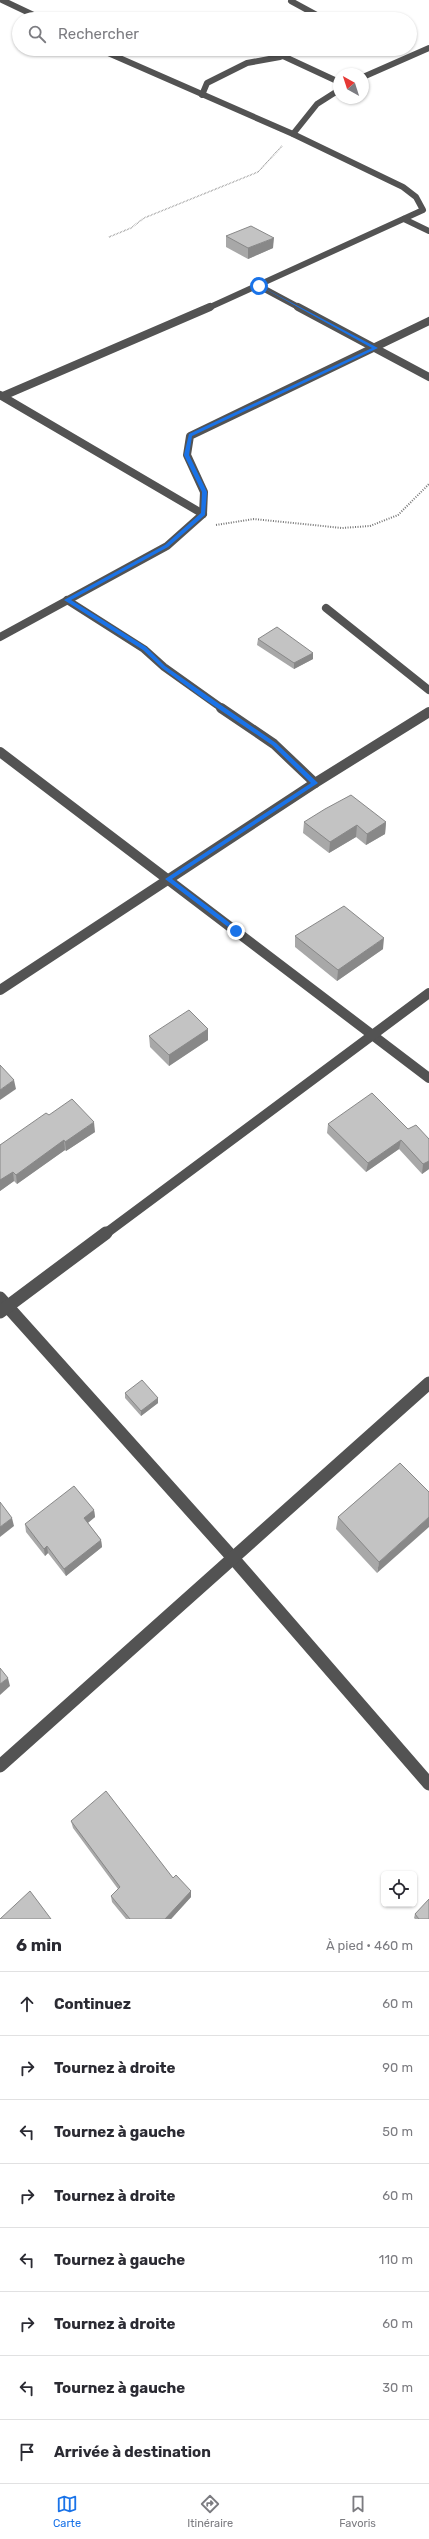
<!DOCTYPE html>
<html lang="fr">
<head>
<meta charset="utf-8">
<style>
	:root { --surface:#fff; --page:#f7f7f7; --text:#2b2b33; --muted:#7c7c81; --line:#e1e1e2; --accent:#1a73e8 }
	body { margin:0; font-family:Rubik,sans-serif; background:var(--page); color:var(--text) }
	.controls { position:absolute; right:12px; bottom:12px; display:grid; overflow:hidden; border-radius:6px; box-shadow:0 1px 3px #0004 }
	.controls button { width:36px; height:36px; display:grid; place-items:center; padding:0; border:0; border-bottom:1px solid var(--line); background:var(--surface); color:var(--text); font:20px sans-serif }
	.compass { position:absolute; left:333px; top:68px; width:36px; height:36px; border-radius:50%; background:var(--surface); box-shadow:0 1px 3px #0004; rotate:321deg }
	.stop { position:absolute; width:12px; height:12px; margin:-9px; border:3px solid #1a73e8; border-radius:50%; background:#fff }
	.stop.end { background:#1a73e8; border-color:#fff; box-shadow:0 1px 4px #0008 }
	.list { margin:0; padding:0; list-style:none }
	h2 { display:flex; justify-content:space-between; align-items:center; height:52px; margin:0; padding:0 16px; font-size:17px }
	h2 small { font-size:13px; font-weight:400; color:var(--muted) }
	.list li { display:grid; grid-template-columns:26px 1fr auto; gap:12px; align-items:center; box-sizing:border-box; height:64px; padding:0 16px; border-top:1px solid var(--line) }
	.list b { display:block; font-size:15px; white-space:nowrap }
	.list em { font-size:13px; font-style:normal; color:var(--muted) }
	.icon { flex:none; width:22px; height:22px; fill:none; stroke:currentColor; stroke-width:2; stroke-linecap:round; stroke-linejoin:round }
	.map { position:relative; flex:none; width:429px; height:1919px; overflow:hidden }
	.search { position:absolute; background:var(--surface); box-shadow:0 1px 3px #0004; left:12px; right:12px; top:12px; height:44px; display:flex; align-items:center; gap:10px; box-sizing:border-box; padding:0 14px; border-radius:22px; color:var(--muted); font-size:15px }
	.sheet { height:564px; background:var(--surface) }
	nav { display:flex; justify-content:space-around; align-items:center; box-sizing:border-box; height:56px; border-top:1px solid var(--line); background:var(--surface); font-size:11px; color:var(--muted) }
	nav a { display:grid; justify-items:center; gap:2px }
	nav .on { color:var(--accent) }
	.map>svg:first-child { display:block }
	.lines { fill:none; stroke-linecap:round; stroke-linejoin:round }
	.path-far1 { stroke:#757575; stroke-width:1.5; stroke-dasharray:0.5 1; stroke-linecap:butt }
	.path { stroke:#757575; stroke-width:2; stroke-dasharray:1 1.5; stroke-linecap:butt }
	.minor-far3 { stroke:#535353; stroke-width:6 }
	.minor-far2 { stroke:#535353; stroke-width:8 }
	.minor-far1 { stroke:#535353; stroke-width:10 }
	.minor { stroke:#535353; stroke-width:13 }
	.wall { fill:#a8a8a8 }
	.shaded-wall { fill:#888 }
	.building { fill:#c3c3c3; stroke:#888 }
	.route { fill:#1a73e8 }
</style>
</head>
<body>
<div class="map">
<svg width="429" height="1919" viewBox="0 0 429 1919">
	<rect width="100%" height="100%" fill="#fff"/>
	<g class="lines">
		<!-- path-far1 -->
		<polyline class="path-far1" points="109,237 131,228 144,218 258,172 282,146"/>
		<!-- path -->
		<polyline class="path" points="216,525 254,519 342,528 370,526 398,515 429,484"/>
		<!-- minor-far3 -->
		<g class="minor-far3">
			<polyline points="2,0 42,19"/>
			<polyline points="291,1 324,19"/>
			<polyline points="99,49 293,134 403,187 416,197 423,210 208,308"/>
			<polyline points="283,56 339,82"/>
			<polyline points="363,77 429,48"/>
			<polyline points="202,95 207,83 247,63 280,57 302,49"/>
			<polyline points="293,134 317,104 339,90"/>
			<polyline points="404,219 429,231"/>
			<polyline points="259,286 300,308"/>
		</g>
		<!-- minor-far2 -->
		<g class="minor-far2">
			<polyline points="298,307 429,377"/>
			<polyline points="0,395 203,514"/>
			<polyline points="3,396 210,307"/>
			<polyline points="67,600 144,649 164,667 223,709"/>
			<polyline points="326,608 429,690"/>
			<polyline points="0,637 167,546 203,514 204,492 187,455 190,436 429,321"/>
		</g>
		<!-- minor-far1 -->
		<g class="minor-far1">
			<polyline points="221,708 274,744 315,783"/>
			<polyline points="0,752 429,1078"/>
			<polyline points="0,990 315,783 429,712"/>
			<polyline points="105,1234 429,993"/>
		</g>
		<!-- minor -->
		<g class="minor">
			<polyline points="0,1298 233,1558 429,1784"/>
			<polyline points="0,1312 106,1233"/>
			<polyline points="0,1766 429,1383"/>
		</g>
	</g>
	<!-- wall -->
	<g class="wall">
		<polygon points="226,236 273,248 248,259 226,247"/>
		<polygon points="258,639 313,653 313,659 294,669 257,645"/>
		<polygon points="304,822 386,822 385,834 366,845 356,837 329,853 303,833"/>
		<polygon points="295,936 383,949 337,981 295,947"/>
		<polygon points="208,1029 208,1040 169,1066 150,1047 149,1036"/>
		<polygon points="49,1115 95,1132 66,1151 65,1150 17,1184 14,1181 0,1191 0,1145"/>
		<polygon points="328,1124 429,1139 429,1169 422,1174 399,1149 366,1172 327,1133"/>
		<polygon points="125,1393 158,1398 158,1403 141,1416 125,1398"/>
		<polygon points="400,1463 377,1573 336,1529 338,1517"/>
		<polygon points="94,1510 95,1517 88,1523 101,1540 102,1547 66,1576 48,1553 45,1556 26,1532 25,1524"/>
		<polygon points="71,1821 173,1878 191,1897 171,1919 126,1919 112,1902 111,1896 118,1889 73,1828"/>
		<polygon points="415,1914 429,1919 415,1919 414,1918"/>
	</g>
	<!-- shaded-wall -->
	<g class="shaded-wall">
		<polygon points="274,238 273,248 248,259 248,248"/>
		<polygon points="313,653 313,659 294,669 294,663"/>
		<polygon points="386,822 385,834 366,845 367,834"/>
		<polygon points="357,825 356,837 329,853 330,842"/>
		<polygon points="384,938 383,949 337,981 338,970"/>
		<polygon points="208,1029 208,1040 169,1066 169,1055"/>
		<polygon points="14,1080 16,1089 0,1100 0,1090"/>
		<polygon points="94,1122 95,1132 66,1151 65,1142"/>
		<polygon points="64,1140 65,1150 17,1184 16,1175"/>
		<polygon points="401,1140 399,1149 366,1172 368,1163"/>
		<polygon points="429,1161 429,1169 422,1174 423,1164"/>
		<polygon points="13,1172 14,1181 0,1191 0,1180"/>
		<polygon points="158,1398 158,1403 141,1416 141,1411"/>
		<polygon points="94,1510 95,1517 85,1525 84,1518"/>
		<polygon points="429,1517 429,1527 377,1573 379,1562"/>
		<polygon points="12,1518 14,1526 0,1537 0,1527"/>
		<polygon points="101,1540 102,1547 66,1576 64,1569"/>
		<polygon points="47,1546 48,1553 45,1556 44,1549"/>
		<polygon points="8,1678 10,1686 0,1695 0,1684"/>
		<polygon points="191,1891 191,1897 171,1919 165,1919"/>
	</g>
	<!-- building -->
	<g class="building">
		<polygon points="251,226 274,238 248,248 226,236"/>
		<polygon points="277,627 313,653 294,663 258,639"/>
		<polygon points="351,795 386,822 367,834 357,825 330,842 304,822 325,809"/>
		<polygon points="344,906 384,938 338,970 295,936"/>
		<polygon points="189,1010 208,1029 169,1055 149,1036"/>
		<polygon points="0,1065 14,1080 0,1090"/>
		<polygon points="372,1093 408,1129 416,1125 429,1139 429,1161 423,1164 401,1140 368,1163 328,1124"/>
		<polygon points="72,1099 94,1122 65,1142 64,1140 16,1175 13,1172 0,1180 0,1145 46,1113 49,1115"/>
		<polygon points="142,1380 158,1398 141,1411 125,1393"/>
		<polygon points="400,1463 429,1492 429,1517 379,1562 338,1517"/>
		<polygon points="74,1486 94,1510 84,1518 101,1540 64,1569 47,1546 44,1549 25,1524"/>
		<polygon points="0,1502 12,1518 0,1527"/>
		<polygon points="0,1668 8,1678 0,1684"/>
		<polygon points="106,1791 173,1878 176,1875 191,1891 165,1919 130,1919 111,1896 120,1887 71,1821"/>
		<polygon points="30,1891 51,1919 0,1919"/>
		<polygon points="429,1899 429,1919 419,1919 415,1914"/>
	</g>
	<!-- route -->
	<polygon class="route" points="258,285 378,348 192,436 189,455 207,492 205,515 168,547 71,600 146,647 165,666 208,696 276,743 318,783 172,879 238,929 236,933 165,879 311,783 272,745 204,699 162,668 143,650 64,600 165,545 201,513 202,492 184,455 189,434 372,348"/>
</svg>
<div class="controls">
<button><svg class="icon" aria-label="locate" viewBox="0 0 24 24"><circle cx="12" cy="12" r="6"/><path d="M12 2v4M12 18v4M2 12h4M18 12h4"/></svg></button>
</div>
<svg class="compass" viewBox="-18 -18 36 36"><path d="M0-13l5 13h-10z" fill="#e53935"/><path d="M0 13l5-13h-10z" fill="#7c7c81"/></svg>
<div class="stop" style="left:259px;top:286px"></div>
<div class="stop end" style="left:236px;top:931px"></div>
<div class="search"><svg class="icon" aria-label="search" viewBox="0 0 24 24"><circle cx="10" cy="10" r="6"/><path d="M15 15l6 6"/></svg>Rechercher</div>
</div>
<section class="sheet">
<h2>6 min<small>À pied · 460 m</small></h2>
<ul class="list">
<li><svg class="icon" aria-label="ahead" viewBox="0 0 24 24"><path d="M12 20V5M6 11l6-6 6 6"/></svg><div><b>Continuez</b></div><em>60 m</em></li>
<li><svg class="icon" aria-label="right" viewBox="0 0 24 24"><path d="M7 20v-9h11M14 6l5 5-5 5"/></svg><div><b>Tournez à droite</b></div><em>90 m</em></li>
<li><svg class="icon" aria-label="left" viewBox="0 0 24 24"><path d="M17 20v-9H6M10 6l-5 5 5 5"/></svg><div><b>Tournez à gauche</b></div><em>50 m</em></li>
<li><svg class="icon" aria-label="right" viewBox="0 0 24 24"><path d="M7 20v-9h11M14 6l5 5-5 5"/></svg><div><b>Tournez à droite</b></div><em>60 m</em></li>
<li><svg class="icon" aria-label="left" viewBox="0 0 24 24"><path d="M17 20v-9H6M10 6l-5 5 5 5"/></svg><div><b>Tournez à gauche</b></div><em>110 m</em></li>
<li><svg class="icon" aria-label="right" viewBox="0 0 24 24"><path d="M7 20v-9h11M14 6l5 5-5 5"/></svg><div><b>Tournez à droite</b></div><em>60 m</em></li>
<li><svg class="icon" aria-label="left" viewBox="0 0 24 24"><path d="M17 20v-9H6M10 6l-5 5 5 5"/></svg><div><b>Tournez à gauche</b></div><em>30 m</em></li>
<li><svg class="icon" aria-label="arrive" viewBox="0 0 24 24"><path d="M6 21V4h12l-3 4 3 4H6"/></svg><div><b>Arrivée à destination</b></div></li>
</ul>
</section>
<nav>
<a class="on"><svg class="icon" aria-label="map" viewBox="0 0 24 24"><path d="M3 6l6-2 6 2 6-2v14l-6 2-6-2-6 2zM9 4v14M15 6v14"/></svg>Carte</a>
<a><svg class="icon" aria-label="directions" viewBox="0 0 24 24"><path d="M12 3l9 9-9 9-9-9zM9 14v-3h6M13 9l2 2-2 2"/></svg>Itinéraire</a>
<a><svg class="icon" aria-label="saved" viewBox="0 0 24 24"><path d="M7 4h10v16l-5-4-5 4z"/></svg>Favoris</a>
</nav>
</body>
</html>
